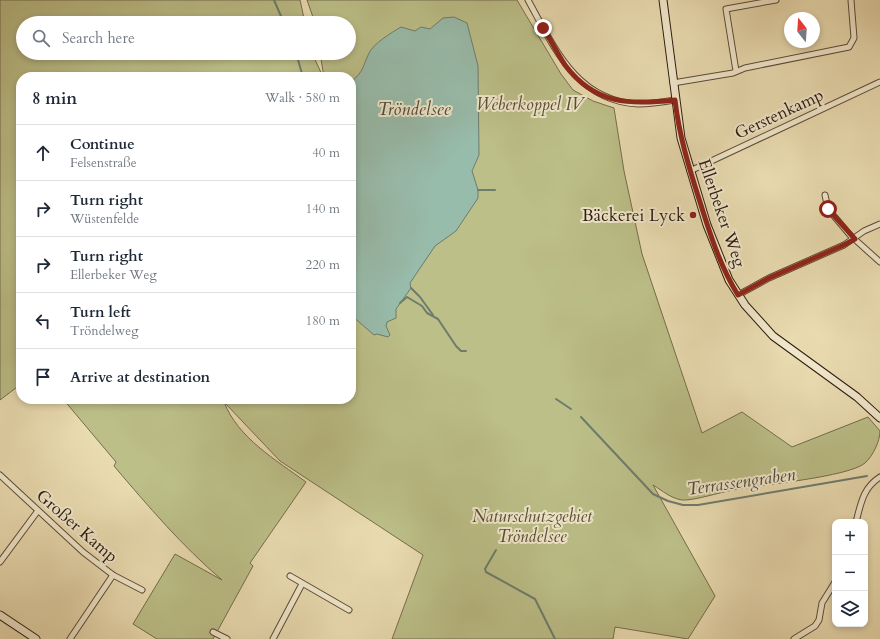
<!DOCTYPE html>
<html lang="en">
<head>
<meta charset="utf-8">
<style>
	:root { --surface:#fff; --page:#f2f2f3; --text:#1f2937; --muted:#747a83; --line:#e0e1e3 }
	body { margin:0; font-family:Cardo,serif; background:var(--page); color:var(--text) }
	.controls { position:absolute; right:12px; bottom:12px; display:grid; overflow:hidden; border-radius:8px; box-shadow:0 2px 6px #0003 }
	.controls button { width:36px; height:36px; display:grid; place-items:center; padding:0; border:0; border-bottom:1px solid var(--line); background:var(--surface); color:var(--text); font:20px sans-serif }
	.compass { position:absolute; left:784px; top:12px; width:36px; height:36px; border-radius:50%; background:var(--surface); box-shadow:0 2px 6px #0003; rotate:343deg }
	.stop { position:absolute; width:12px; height:12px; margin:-9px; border:3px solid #8f2418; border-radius:50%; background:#fff }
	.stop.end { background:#8f2418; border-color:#fff; box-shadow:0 1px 4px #0008 }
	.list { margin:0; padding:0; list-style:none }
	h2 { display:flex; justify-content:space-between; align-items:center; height:52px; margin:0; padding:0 16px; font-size:17px }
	h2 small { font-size:13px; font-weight:400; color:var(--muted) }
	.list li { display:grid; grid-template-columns:26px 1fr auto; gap:12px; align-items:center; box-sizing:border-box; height:56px; padding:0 16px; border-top:1px solid var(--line) }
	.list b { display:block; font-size:15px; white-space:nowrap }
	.list p { margin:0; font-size:13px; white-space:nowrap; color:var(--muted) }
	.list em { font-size:13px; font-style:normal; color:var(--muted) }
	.icon { flex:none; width:22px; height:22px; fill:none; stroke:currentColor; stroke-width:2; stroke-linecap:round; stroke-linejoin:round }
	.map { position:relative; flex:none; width:880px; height:639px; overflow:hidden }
	.search { position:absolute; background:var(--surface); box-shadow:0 2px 6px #0003; left:16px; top:16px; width:340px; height:44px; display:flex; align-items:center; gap:10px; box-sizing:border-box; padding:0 14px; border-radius:22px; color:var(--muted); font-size:15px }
	.panel { position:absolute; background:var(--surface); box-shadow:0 2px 6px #0003; left:16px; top:72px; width:340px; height:332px; border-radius:16px }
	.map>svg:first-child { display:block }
	.green { fill:#bcbf88; stroke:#746d4c }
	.water { fill:#98bcab; stroke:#6d7c6d }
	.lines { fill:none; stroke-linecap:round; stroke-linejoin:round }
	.stream { stroke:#6d7c6d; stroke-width:2 }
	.street-casing { stroke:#5c4b38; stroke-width:7 }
	.secondary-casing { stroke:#2c1b10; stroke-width:9 }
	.street { stroke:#f1e8cc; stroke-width:5 }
	.secondary { stroke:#f1e8cc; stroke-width:7 }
	.route { stroke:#8f2418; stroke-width:5 }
	.poi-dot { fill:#8f2418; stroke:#f1e8cc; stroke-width:1.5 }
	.labels { text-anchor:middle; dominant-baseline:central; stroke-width:4; stroke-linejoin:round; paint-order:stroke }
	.park-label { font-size:17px; font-style:italic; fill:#574c34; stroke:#f1e8cc }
	.street-label { font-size:17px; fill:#2c1b10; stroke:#f1e8cc }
	.poi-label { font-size:17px; fill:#2c1b10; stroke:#f1e8cc; text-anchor:end }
	.water-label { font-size:18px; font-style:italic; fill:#4c4b3e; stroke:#f1e8cc }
</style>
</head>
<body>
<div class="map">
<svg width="880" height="639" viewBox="0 0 880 639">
	<rect width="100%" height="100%" fill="#eadcb1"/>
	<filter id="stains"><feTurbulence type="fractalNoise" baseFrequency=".005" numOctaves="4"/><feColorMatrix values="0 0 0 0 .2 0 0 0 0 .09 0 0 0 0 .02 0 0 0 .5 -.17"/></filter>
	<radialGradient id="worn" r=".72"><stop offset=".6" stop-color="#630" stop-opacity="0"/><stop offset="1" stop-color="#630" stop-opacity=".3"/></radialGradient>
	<!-- green -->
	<g class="green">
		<polygon points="0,0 300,0 305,23 23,23 23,53 312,53 323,77 21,77 21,384 0,400"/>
		<path d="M307,0H517L561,74L573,90L593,101L614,108L624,171L642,254L702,433L742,412L792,447L868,417L880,431C880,441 873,456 865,463C849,477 759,485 733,490C721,492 693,501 682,500C670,498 663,491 653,485L715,596L688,639L615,627L613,639H392L423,555L280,461L224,402C238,438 276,460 306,482L250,563L253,566L213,639H157L133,624L175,554L222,580C182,546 148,506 114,466L116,462L63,399H351V77H324L320,53H349V23H315Z"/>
	</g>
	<!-- water -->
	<path class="water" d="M454,17L467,23L478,66L479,155L472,171L478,190V198L456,231L435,246L410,283L411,288L396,309V318L387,322L386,326L390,335L388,337L377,334L374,335L351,315V82C364,71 362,68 369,53C374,43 391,33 401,27L415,31L421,27L430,29L443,18Z"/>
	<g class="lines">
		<!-- stream -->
		<g class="stream">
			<polyline points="274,0 284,23"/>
			<polyline points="296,53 303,77"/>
			<polyline points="478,190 495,190"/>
			<polyline points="411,288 420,297 433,315"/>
			<polyline points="400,303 407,297 422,306 427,313 438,319 456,346 461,351 466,351"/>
			<polyline points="556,399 571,409"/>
			<polyline points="581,417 653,494 668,501 683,505 698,505 867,476"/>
			<polyline points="496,550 485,569 486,572 535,599 555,639"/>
		</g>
		<!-- street casing -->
		<g class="street-casing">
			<g id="street">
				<path d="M528,0C554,47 576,101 638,104C651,104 663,102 675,100"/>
				<polyline points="736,71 726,9 776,0"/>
				<polyline points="673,83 733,73 745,68 849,47 854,38 851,0"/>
				<polyline points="690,171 880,82"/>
				<polyline points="825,195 828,209 850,235 880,262"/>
				<polyline points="738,295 769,278 844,245 864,231 880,224"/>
				<polyline points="0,475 83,552 113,575 142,590"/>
				<path d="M856,522C861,503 863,488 880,477"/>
				<polyline points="0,562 37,512"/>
				<polyline points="290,576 349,610"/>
				<polyline points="213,632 227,639"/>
				<polyline points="70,639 113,575"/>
				<polyline points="273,639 302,584"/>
				<polyline points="794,639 815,626 819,620 822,603 835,582"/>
			</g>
		</g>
		<!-- secondary casing -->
		<g class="secondary-casing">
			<g id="secondary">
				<polyline points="663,0 681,138 707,225 729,280 745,305 773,336 857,397 880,418"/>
				<polyline points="0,615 36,639"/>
			</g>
		</g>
		<!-- street -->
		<use href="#street" class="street"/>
		<!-- secondary -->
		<use href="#secondary" class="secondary"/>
	</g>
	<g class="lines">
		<!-- route -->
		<path class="route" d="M543,28C551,40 557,53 565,65C595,105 630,105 675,100C679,135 689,168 700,202C710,234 720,266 738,295L769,278L844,245L855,239L828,209"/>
	</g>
	<!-- markers -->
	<circle class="poi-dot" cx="693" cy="215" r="4"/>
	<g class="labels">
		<!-- park labels -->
		<g class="park-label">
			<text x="530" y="104">Weberkoppel IV</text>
			<text x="532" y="516">Naturschutzgebiet<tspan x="532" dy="20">Tröndelsee</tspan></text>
		</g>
		<!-- street labels -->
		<g class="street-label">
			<text transform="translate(779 114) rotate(-25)">Gerstenkamp</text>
			<text transform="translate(722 213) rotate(71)">Ellerbeker Weg</text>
			<text transform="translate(77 526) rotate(41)">Großer Kamp</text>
		</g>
		<!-- poi labels -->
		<g class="poi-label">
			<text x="685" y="215">Bäckerei Lyck</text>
		</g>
		<!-- water labels -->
		<g class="water-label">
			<text x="414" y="109">Tröndelsee</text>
			<text transform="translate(741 482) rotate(-8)">Terrassengraben</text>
		</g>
	</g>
	<rect width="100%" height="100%" filter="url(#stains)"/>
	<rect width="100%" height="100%" fill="url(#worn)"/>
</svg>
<div class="controls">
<button>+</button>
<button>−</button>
<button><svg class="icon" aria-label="layers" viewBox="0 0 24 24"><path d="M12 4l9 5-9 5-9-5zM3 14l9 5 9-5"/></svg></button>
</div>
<svg class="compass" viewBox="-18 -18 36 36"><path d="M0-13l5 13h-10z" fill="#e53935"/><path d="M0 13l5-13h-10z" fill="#747a83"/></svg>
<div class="stop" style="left:828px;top:209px"></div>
<div class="stop end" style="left:543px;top:28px"></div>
<div class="search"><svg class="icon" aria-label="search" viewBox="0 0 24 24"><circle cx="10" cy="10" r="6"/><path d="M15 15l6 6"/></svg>Search here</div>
<section class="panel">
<h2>8 min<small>Walk · 580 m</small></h2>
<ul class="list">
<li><svg class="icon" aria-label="ahead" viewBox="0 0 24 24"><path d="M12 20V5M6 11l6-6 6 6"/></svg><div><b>Continue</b><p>Felsenstraße</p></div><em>40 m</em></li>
<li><svg class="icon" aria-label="right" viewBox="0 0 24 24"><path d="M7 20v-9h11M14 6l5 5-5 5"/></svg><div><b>Turn right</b><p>Wüstenfelde</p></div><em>140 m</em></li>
<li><svg class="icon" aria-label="right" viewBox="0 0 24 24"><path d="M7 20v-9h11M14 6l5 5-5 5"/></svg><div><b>Turn right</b><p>Ellerbeker Weg</p></div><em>220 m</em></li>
<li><svg class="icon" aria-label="left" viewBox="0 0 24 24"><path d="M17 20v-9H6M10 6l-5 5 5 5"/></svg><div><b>Turn left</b><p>Tröndelweg</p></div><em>180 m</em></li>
<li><svg class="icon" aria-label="arrive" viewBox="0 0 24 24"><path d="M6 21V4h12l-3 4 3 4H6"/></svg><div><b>Arrive at destination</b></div></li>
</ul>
</section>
</div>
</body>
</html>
